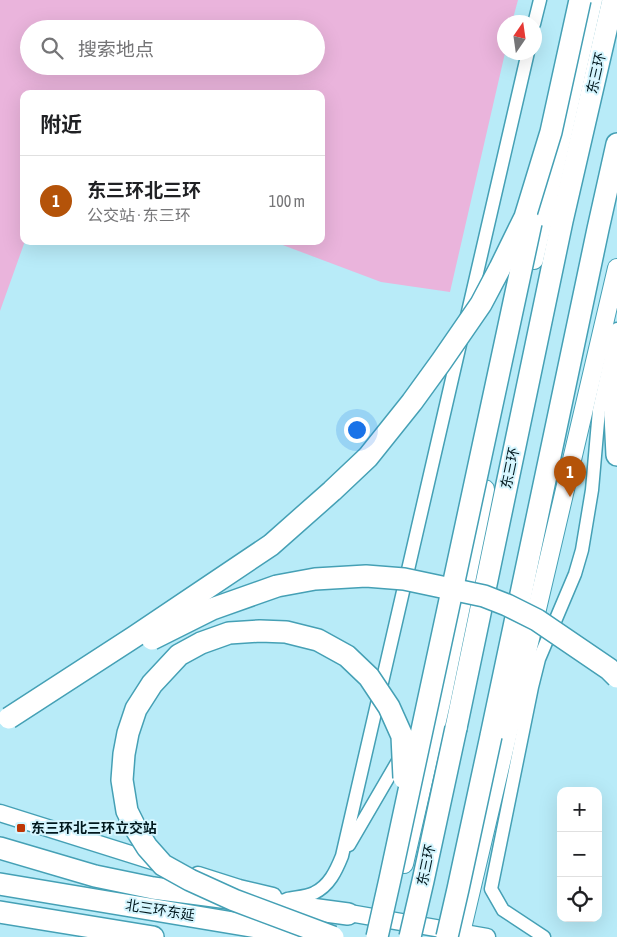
<!DOCTYPE html>
<html lang="zh">
<head>
<meta charset="utf-8">
<style>
	:root { --surface:#fff; --page:#f6f6f6; --text:#202124; --muted:#757577; --line:#e0e0e0; --accent:#b45309 }
	body { margin:0; font-family:"Asap Condensed","Noto Sans SC",sans-serif; background:var(--page); color:var(--text) }
	.controls { position:absolute; right:15px; bottom:15px; display:grid; overflow:hidden; border-radius:10px; box-shadow:0 5px 20px #0002 }
	.controls button { width:45px; height:45px; display:grid; place-items:center; padding:0; border:0; border-bottom:1px solid var(--line); background:var(--surface); color:var(--text); font:25px sans-serif }
	.compass { position:absolute; left:497px; top:15px; width:45px; height:45px; border-radius:50%; background:var(--surface); box-shadow:0 5px 20px #0002; rotate:13deg }
	.you { position:absolute; left:356px; top:429px; width:18px; height:18px; margin:-12px; border:4px solid #fff; border-radius:50%; background:#1a73e8; box-shadow:0 0 0 8px #1a73e833 }
	.badge { display:grid; place-items:center; width:32px; height:32px; border-radius:50%; background:var(--accent); color:#fff; font-size:16px; font-weight:700 }
	.pin { position:absolute; translate:-50% -41px; filter:drop-shadow(0 1px 2px #0008) }
	.pin::after { content:''; position:absolute; top:26px; width:18px; height:15px; background:inherit; clip-path:polygon(0 0,100% 0,50% 100%) }
	.list { margin:0; padding:0; list-style:none }
	h2 { display:flex; justify-content:space-between; align-items:center; height:65px; margin:0; padding:0 20px; font-size:21px }
	h2 small { font-size:16px; font-weight:400; color:var(--muted) }
	.list li { display:grid; grid-template-columns:32px 1fr auto; gap:15px; align-items:center; box-sizing:border-box; height:90px; padding:0 20px; border-top:1px solid var(--line) }
	.list b { display:block; font-size:19px; white-space:nowrap }
	.list p { margin:0; font-size:16px; white-space:nowrap; color:var(--muted) }
	.list em { font-size:16px; font-style:normal; color:var(--muted) }
	.icon { flex:none; width:28px; height:28px; fill:none; stroke:currentColor; stroke-width:2; stroke-linecap:round; stroke-linejoin:round }
	.map { position:relative; flex:none; width:617px; height:937px; overflow:hidden }
	.search { position:absolute; background:var(--surface); box-shadow:0 5px 20px #0002; left:20px; top:20px; width:305px; height:55px; display:flex; align-items:center; gap:12px; box-sizing:border-box; padding:0 18px; border-radius:28px; color:var(--muted); font-size:19px }
	.panel { position:absolute; background:var(--surface); box-shadow:0 5px 20px #0002; left:20px; top:90px; width:305px; height:155px; border-radius:10px }
	.map>svg:first-child { display:block }
	.green { fill:#eab4dc; fill-rule:evenodd }
	.lines { fill:none; stroke-linecap:round; stroke-linejoin:round }
	.minor-casing { stroke:#45a0b5; stroke-width:15 }
	.tertiary-casing { stroke:#45a0b5; stroke-width:19 }
	.secondary-casing { stroke:#45a0b5; stroke-width:20 }
	.trunk-casing { stroke:#45a0b5; stroke-width:24 }
	.minor { stroke:#fff; stroke-width:12 }
	.tertiary { stroke:#fff; stroke-width:16 }
	.secondary { stroke:#fff; stroke-width:18 }
	.trunk { stroke:#fff; stroke-width:21 }
	.trunk-bridge-casing { stroke:#45a0b5; stroke-width:24; stroke-linecap:butt }
	.trunk-bridge { stroke:#fff; stroke-width:21 }
	.poi-dot { fill:#be3605; stroke:#d4f5fe; stroke-width:2 }
	.labels { text-anchor:middle; dominant-baseline:central; stroke-width:4; stroke-linejoin:round; paint-order:stroke }
	.street-label { font-size:14px; fill:#00171d; stroke:#d4f5fe }
	.poi-label { font-size:14px; font-weight:bold; fill:#00171d; stroke:#d4f5fe; text-anchor:start }
</style>
</head>
<body>
<div class="map">
<svg width="617" height="937" viewBox="0 0 617 937">
	<rect width="100%" height="100%" fill="#b8ebf8"/>
	<!-- green -->
	<path class="green" d="M0,0H518L512,22H504L505,53L450,292L381,282L272,241H321V94H24V241H25L0,311ZM29,29H316V66H29Z"/>
	<g class="lines">
		<!-- minor casing -->
		<g class="minor-casing">
			<g id="minor">
				<polyline points="534,24 540,0"/>
				<polyline points="467,316 528,52"/>
				<polyline points="349,845 402,754"/>
				<path d="M287,899C295,897 306,897 314,893C329,886 336,871 342,856L461,340"/>
				<polyline points="544,937 503,910 491,889 532,687 539,659 575,574 582,550 592,490 599,410 617,329"/>
			</g>
		</g>
		<!-- tertiary casing -->
		<g class="tertiary-casing">
			<g id="tertiary">
				<polyline points="0,813 162,864"/>
				<polyline points="198,875 239,888 273,896"/>
				<polyline points="338,911 487,937"/>
			</g>
		</g>
		<!-- secondary casing -->
		<g class="secondary-casing">
			<g id="secondary">
				<polyline points="534,260 593,0"/>
				<polyline points="404,864 441,703 485,489"/>
				<polyline points="460,937 617,268"/>
			</g>
		</g>
		<!-- trunk casing -->
		<g class="trunk-casing">
			<g id="trunk">
				<polyline points="617,346 615,414 617,428"/>
				<polyline points="615,415 617,455"/>
				<polyline points="456,728 562,221 613,0"/>
				<polyline points="491,736 598,229 617,144"/>
				<polyline points="0,848 95,876 153,888 348,914"/>
				<polyline points="0,884 317,937"/>
				<polyline points="0,912 153,937"/>
			</g>
		</g>
		<!-- minor -->
		<use href="#minor" class="minor"/>
		<!-- tertiary -->
		<use href="#tertiary" class="tertiary"/>
		<!-- secondary -->
		<use href="#secondary" class="secondary"/>
		<!-- trunk -->
		<use href="#trunk" class="trunk"/>
		<!-- trunk-bridge casing -->
		<g class="trunk-bridge-casing">
			<g id="trunk-bridge">
				<polyline points="152,639 212,609 277,586 315,579 366,576 404,579 484,596 507,605 537,620 609,669 617,677"/>
				<polyline points="9,718 134,637 271,545 332,491 368,457 412,402 441,362 481,304 500,268 525,217 551,132 580,0"/>
				<polyline points="333,937 234,900 190,880 163,865 147,847 137,831 127,811 122,780 124,754 128,733 136,709 152,684 179,655 201,643 229,633 260,631 286,632 318,640 347,656 369,677 389,707 402,736 404,778"/>
				<polyline points="377,937 390,879 531,223"/>
				<polyline points="410,937 423,881 456,728"/>
				<polyline points="447,937 458,889 491,736"/>
			</g>
		</g>
		<!-- trunk-bridge -->
		<use href="#trunk-bridge" class="trunk-bridge"/>
	</g>
	<!-- markers -->
	<rect class="poi-dot" x="16" y="823" width="10" height="10" rx="2.5"/>
	<g class="labels">
		<!-- street labels -->
		<g class="street-label">
			<text transform="translate(596 73) rotate(-77)">东三环</text>
			<text transform="translate(510 468) rotate(-78)">东三环</text>
			<text transform="translate(426 865) rotate(-78)">东三环</text>
			<text transform="translate(160 910) rotate(9)">北三环东延</text>
		</g>
		<!-- poi labels -->
		<g class="poi-label">
			<text x="31" y="828">东三环北三环立交站</text>
		</g>
	</g>
</svg>
<div class="controls">
<button>+</button>
<button>−</button>
<button><svg class="icon" aria-label="locate" viewBox="0 0 24 24"><circle cx="12" cy="12" r="6"/><path d="M12 2v4M12 18v4M2 12h4M18 12h4"/></svg></button>
</div>
<svg class="compass" viewBox="-18 -18 36 36"><path d="M0-13l5 13h-10z" fill="#e53935"/><path d="M0 13l5-13h-10z" fill="#757577"/></svg>
<div class="you"></div>
<div class="pin badge" style="left:570px;top:497px">1</div>
<div class="search"><svg class="icon" aria-label="search" viewBox="0 0 24 24"><circle cx="10" cy="10" r="6"/><path d="M15 15l6 6"/></svg>搜索地点</div>
<section class="panel">
<h2>附近<small></small></h2>
<ul class="list">
<li><span class="badge">1</span><div><b>东三环北三环</b><p>公交站 · 东三环</p></div><em>100 m</em></li>
</ul>
</section>
</div>
</body>
</html>
